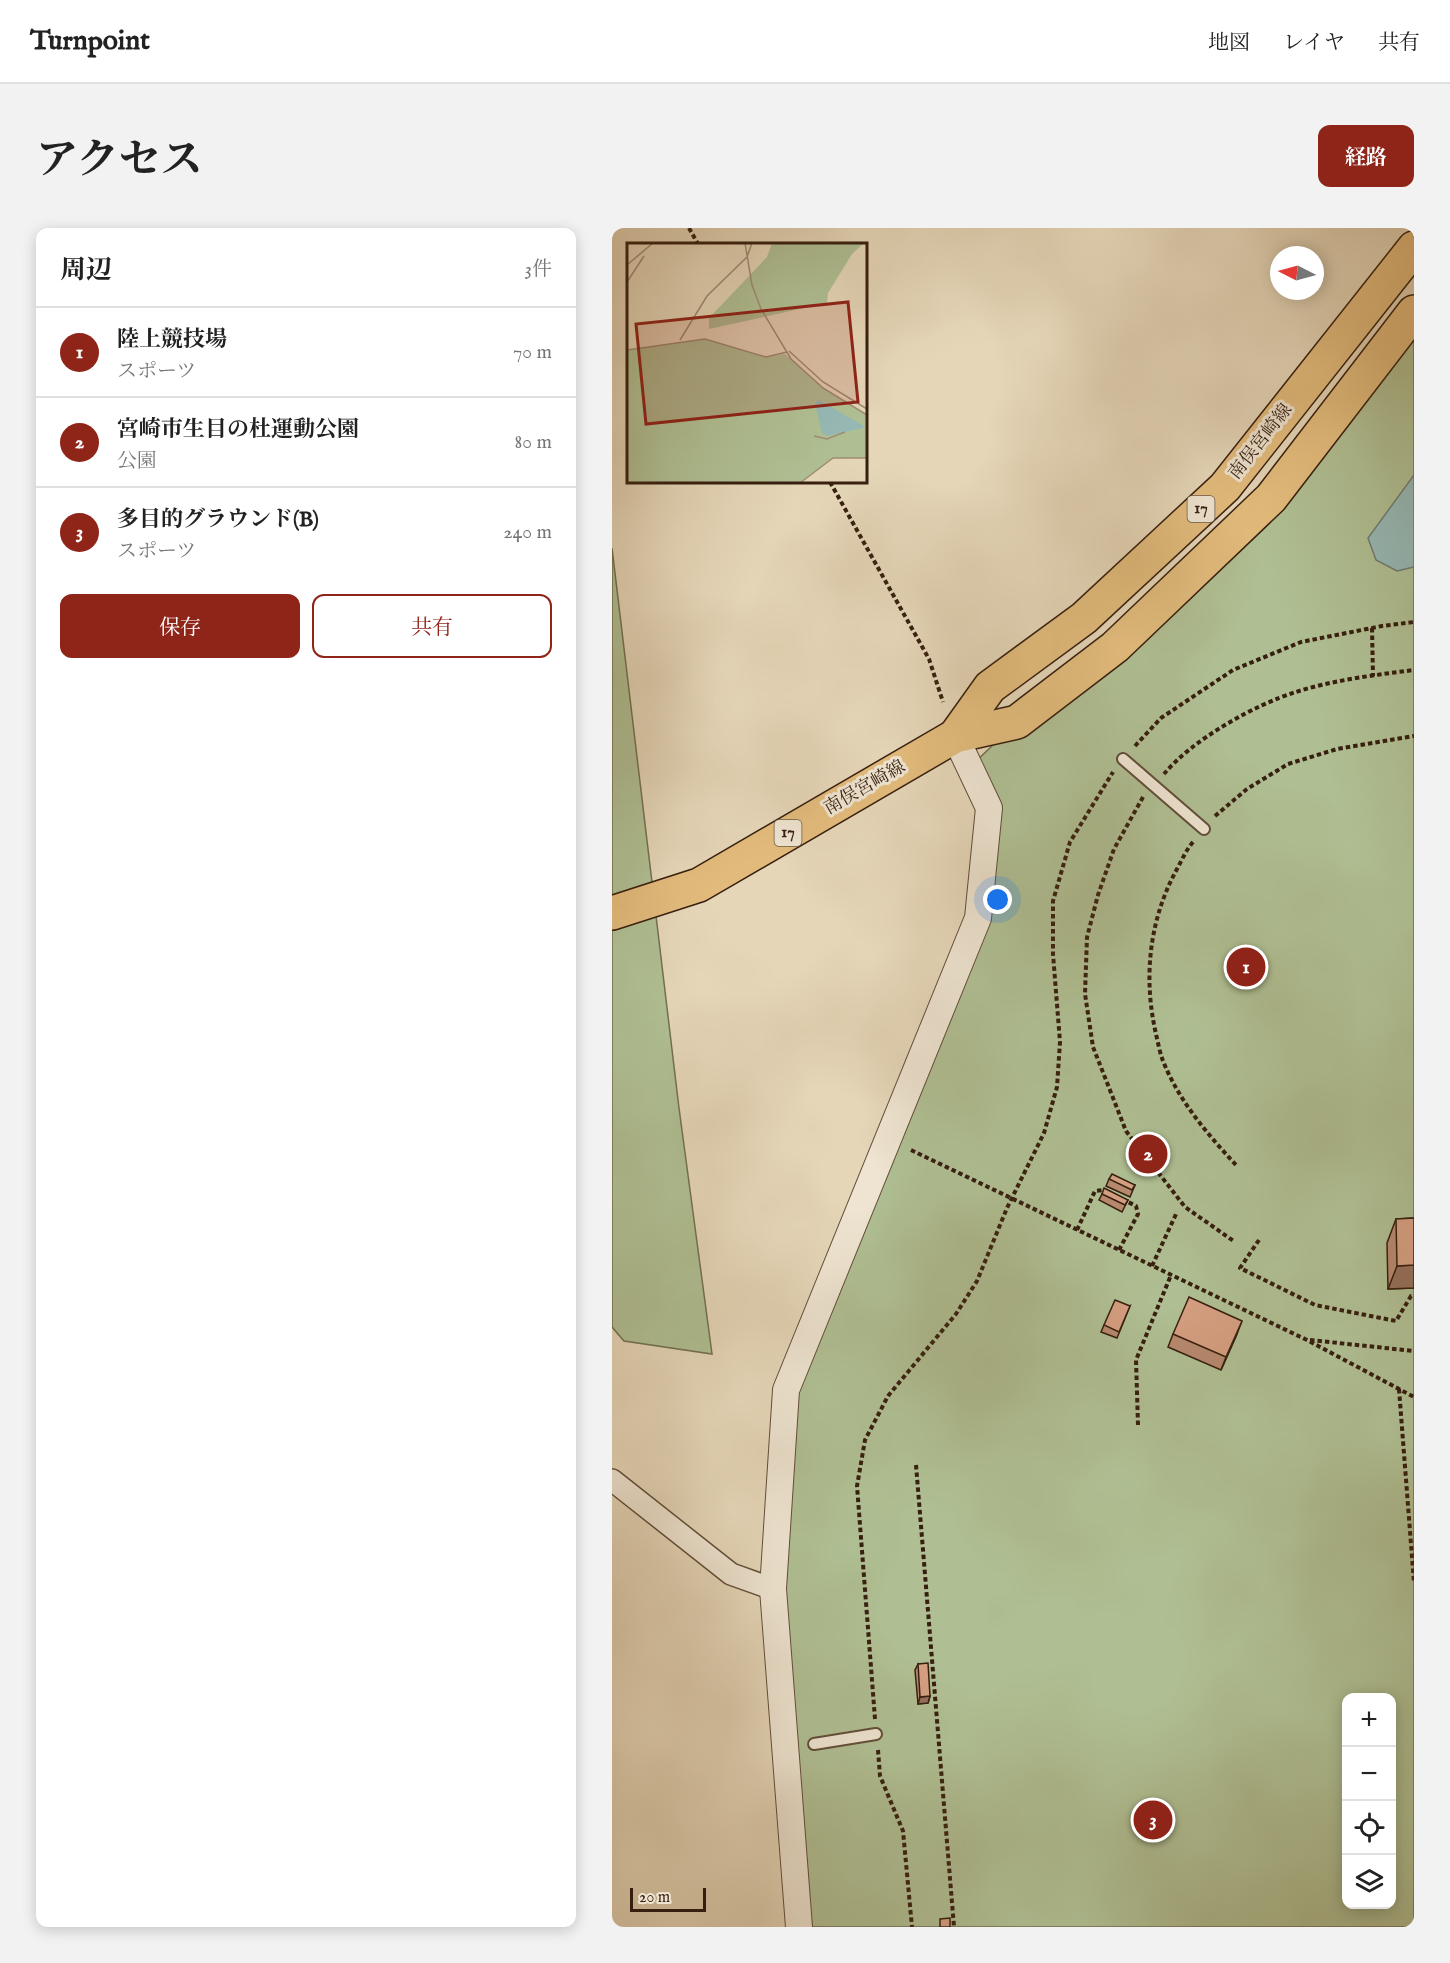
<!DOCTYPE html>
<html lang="ja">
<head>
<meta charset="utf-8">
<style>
	:root { --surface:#fff; --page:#f2f2f2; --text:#222; --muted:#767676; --line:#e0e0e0; --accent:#8f2418 }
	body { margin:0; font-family:"IM FELL English","Noto Serif JP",serif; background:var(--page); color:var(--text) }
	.controls { position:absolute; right:18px; bottom:18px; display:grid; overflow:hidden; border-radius:12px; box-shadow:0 3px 15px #0003 }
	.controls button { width:54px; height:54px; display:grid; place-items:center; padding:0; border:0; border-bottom:2px solid var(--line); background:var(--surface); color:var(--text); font:30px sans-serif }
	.compass { position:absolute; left:658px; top:18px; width:54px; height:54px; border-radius:50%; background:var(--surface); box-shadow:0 3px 15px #0003; rotate:276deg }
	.scale { position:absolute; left:18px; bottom:15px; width:76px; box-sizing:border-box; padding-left:6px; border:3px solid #371f0f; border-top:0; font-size:16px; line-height:21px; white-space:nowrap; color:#371f0f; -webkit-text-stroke:4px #eee4d1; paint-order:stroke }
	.you { position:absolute; left:386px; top:672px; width:21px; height:21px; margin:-15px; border:4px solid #fff; border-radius:50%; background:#1a73e8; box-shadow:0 0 0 9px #1a73e833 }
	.badge { display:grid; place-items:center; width:39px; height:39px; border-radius:50%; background:var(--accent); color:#fff; font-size:20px; font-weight:700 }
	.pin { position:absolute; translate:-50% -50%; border:3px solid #fff; box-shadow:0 2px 6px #0006 }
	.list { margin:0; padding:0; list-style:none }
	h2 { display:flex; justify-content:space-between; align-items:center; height:78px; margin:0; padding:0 24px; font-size:26px }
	h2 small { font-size:20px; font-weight:400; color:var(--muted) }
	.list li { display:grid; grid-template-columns:39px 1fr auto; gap:18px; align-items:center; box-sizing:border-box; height:90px; padding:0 24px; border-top:2px solid var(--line) }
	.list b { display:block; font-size:22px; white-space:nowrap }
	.list p { margin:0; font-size:20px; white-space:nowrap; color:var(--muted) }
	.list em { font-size:20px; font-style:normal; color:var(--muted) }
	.actions { display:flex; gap:12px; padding:18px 24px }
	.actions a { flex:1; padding:14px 0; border:2px solid var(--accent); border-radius:12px; text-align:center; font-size:21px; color:var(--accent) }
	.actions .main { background:var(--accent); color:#fff }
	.icon { flex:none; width:33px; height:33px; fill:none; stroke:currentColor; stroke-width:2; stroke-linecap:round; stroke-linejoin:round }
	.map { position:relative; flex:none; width:802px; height:1699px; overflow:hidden; border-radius:12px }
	header { display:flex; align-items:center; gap:36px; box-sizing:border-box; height:84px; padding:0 30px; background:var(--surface); border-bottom:2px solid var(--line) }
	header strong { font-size:28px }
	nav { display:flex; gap:33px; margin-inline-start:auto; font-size:21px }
	.intro { display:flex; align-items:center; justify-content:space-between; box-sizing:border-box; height:144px; padding:0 36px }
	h1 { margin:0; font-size:42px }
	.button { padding:15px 27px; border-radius:12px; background:var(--accent); color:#fff; font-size:21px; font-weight:700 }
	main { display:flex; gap:36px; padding:0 36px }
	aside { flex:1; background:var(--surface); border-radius:12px; box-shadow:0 3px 15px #0003 }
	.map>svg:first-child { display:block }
	.green { fill:#afbf93; stroke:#736f51; stroke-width:1.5; fill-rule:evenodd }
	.water { fill:#96b8b4; stroke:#707b72; stroke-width:1.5 }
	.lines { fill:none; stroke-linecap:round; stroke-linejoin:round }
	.service-casing { stroke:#624d39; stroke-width:14 }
	.minor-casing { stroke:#624d39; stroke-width:24 }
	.tertiary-casing { stroke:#624d39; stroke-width:28 }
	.primary-casing { stroke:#371f0f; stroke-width:36 }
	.path { stroke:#371f0f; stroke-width:4; stroke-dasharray:4.5 3; stroke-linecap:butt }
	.service { stroke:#eee4d1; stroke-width:10 }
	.minor { stroke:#eee4d1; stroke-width:21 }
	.tertiary { stroke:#eee4d1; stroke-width:26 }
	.primary { stroke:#e2bb7c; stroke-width:33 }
	.wall { fill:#b7896f; stroke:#371f0f; stroke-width:1.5 }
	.shaded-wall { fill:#956f5a; stroke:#371f0f; stroke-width:1.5 }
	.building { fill:#d59f81; stroke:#371f0f; stroke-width:1.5 }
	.labels { text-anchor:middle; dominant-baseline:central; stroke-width:6; stroke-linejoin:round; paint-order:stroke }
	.shield { fill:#eee4d1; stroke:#6e5a49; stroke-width:1.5 }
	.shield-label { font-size:16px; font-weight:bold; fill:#371f0f }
	.street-label { font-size:18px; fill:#371f0f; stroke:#eee4d1 }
	.inset-road { fill:none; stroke:#9f8d74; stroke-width:1.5 }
	.view { fill:#8f2418; fill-opacity:0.15; stroke:#8f2418; stroke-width:3 }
	.inset-edge { fill:none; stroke:#371f0f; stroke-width:3 }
</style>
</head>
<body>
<header>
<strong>Turnpoint</strong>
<nav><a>地図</a><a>レイヤ</a><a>共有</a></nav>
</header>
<div class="intro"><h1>アクセス</h1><a class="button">経路</a></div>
<main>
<aside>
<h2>周辺<small>3件</small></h2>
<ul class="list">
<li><span class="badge">1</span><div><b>陸上競技場</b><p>スポーツ</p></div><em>70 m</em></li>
<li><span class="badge">2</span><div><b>宮崎市生目の杜運動公園</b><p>公園</p></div><em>80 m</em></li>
<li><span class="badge">3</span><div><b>多目的グラウンド(B)</b><p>スポーツ</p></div><em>240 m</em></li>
</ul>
<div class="actions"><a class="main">保存</a><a>共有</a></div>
</aside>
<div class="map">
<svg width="802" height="1699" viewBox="0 0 802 1699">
	<rect width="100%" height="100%" fill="#e5d6b8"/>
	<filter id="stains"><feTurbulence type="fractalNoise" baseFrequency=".00333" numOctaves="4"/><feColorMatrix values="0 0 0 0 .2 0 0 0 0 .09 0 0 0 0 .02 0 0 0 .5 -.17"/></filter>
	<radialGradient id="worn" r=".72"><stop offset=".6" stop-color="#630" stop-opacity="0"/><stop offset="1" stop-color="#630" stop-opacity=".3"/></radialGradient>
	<!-- green -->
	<g class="green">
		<path d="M802,84V1699H187L161,1361L174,1162L366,690L377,580L358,539L405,494L659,270ZM734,1470H780V1676H734Z"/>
		<polygon points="0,320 67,880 100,1126 12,1113 0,1099"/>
	</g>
	<!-- water -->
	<polygon class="water" points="802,247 802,339 785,343 764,332 756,310"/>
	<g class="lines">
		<!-- service casing -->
		<g class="service-casing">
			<g id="service">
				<polyline points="511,531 592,601"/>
				<polyline points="202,1516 264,1506"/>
			</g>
		</g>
		<!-- minor casing -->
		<g class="minor-casing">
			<polyline id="minor" points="0,1252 119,1346 161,1361"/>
		</g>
		<!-- tertiary casing -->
		<g class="tertiary-casing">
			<polyline id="tertiary" points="187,1699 161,1361 174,1162 366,690 377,580 343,508"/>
		</g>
		<!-- primary casing -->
		<g class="primary-casing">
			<g id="primary">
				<polyline points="343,508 378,459 472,390 613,259 802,20"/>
				<polyline points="0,685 87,657 343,508 405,494 503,419 659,270 802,84"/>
			</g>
		</g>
		<!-- path -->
		<g class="path">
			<polyline points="77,0 86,16"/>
			<polyline points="218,254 317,431 331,474"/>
			<polyline points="760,400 761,448"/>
			<polyline points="523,518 549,490 621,442 689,414 770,398 802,394"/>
			<path d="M552,546C580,512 642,477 684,464C721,452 763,447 802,442"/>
			<polyline points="531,569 502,621 486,667 475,709 473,766 481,819 514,903 573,979 623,1014"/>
			<polyline points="603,588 635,561 676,536 725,521 802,508"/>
			<path d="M581,614C574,622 570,632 565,641C537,692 531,750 544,806C546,815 548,825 551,833C567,873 596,907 625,938"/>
			<polyline points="299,922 695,1112 802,1169"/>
			<polyline points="465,1002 483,963 491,962 494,963"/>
			<polyline points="647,1012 628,1040 703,1077 784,1093 799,1068 802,1068"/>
			<polyline points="507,1022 526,986 524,978 512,972"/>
			<polyline points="540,1038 565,984"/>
			<polyline points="698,1112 802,1123"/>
			<polyline points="787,1161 802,1355"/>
			<polyline points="526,1197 524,1132 559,1047"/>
			<polyline points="304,1237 342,1699"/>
			<polyline points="263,1491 245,1258 253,1212 276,1168 344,1086 365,1053 395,980 432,905 445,859 448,814 441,726 441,673 458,614 501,544"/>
			<polyline points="266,1522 268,1548 291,1603 300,1699"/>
		</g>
		<!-- service -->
		<use href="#service" class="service"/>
		<!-- minor -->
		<use href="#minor" class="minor"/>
		<!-- tertiary -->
		<use href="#tertiary" class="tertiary"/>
		<!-- primary -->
		<use href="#primary" class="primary"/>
	</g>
	<!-- wall -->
	<g class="wall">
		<polygon points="497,951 523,957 518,969 494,958"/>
		<polygon points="490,966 516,972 510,984 487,972"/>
		<polygon points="802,990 802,1060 776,1061 775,1015 784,991"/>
		<polygon points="518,1078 505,1110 489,1104 492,1097"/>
		<polygon points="561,1106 625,1106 609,1142 556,1119"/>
		<polygon points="306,1436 318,1468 316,1475 306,1476 303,1442"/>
	</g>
	<!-- shaded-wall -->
	<g class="shaded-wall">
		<polygon points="802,1037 802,1060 776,1061 785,1038"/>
		<polygon points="630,1093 625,1106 609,1142 614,1129"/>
		<polygon points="318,1468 316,1475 306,1476 308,1469"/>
	</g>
	<!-- building -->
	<g class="building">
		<polygon points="500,946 523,957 520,962 497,951"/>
		<polygon points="492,960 516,972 513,977 490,966"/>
		<polygon points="802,990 802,1037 785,1038 784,991"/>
		<polygon points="577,1069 630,1093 614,1129 561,1106"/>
		<polygon points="503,1072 518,1078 507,1104 492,1097"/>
		<polygon points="316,1435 318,1468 308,1469 306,1436"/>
		<polygon points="338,1690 338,1699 328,1699 328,1691"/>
	</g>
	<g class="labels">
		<!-- shield labels -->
		<g class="shield">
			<rect x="575.5" y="268" width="27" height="26" rx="4.5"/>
			<rect x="162.5" y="592" width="27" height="26" rx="4.5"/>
		</g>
		<g class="shield-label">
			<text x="589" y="281">17</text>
			<text x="176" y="605">17</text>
		</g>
		<!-- street labels -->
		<g class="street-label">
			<text transform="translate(649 214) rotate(-52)">南俣宮崎線</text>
			<text transform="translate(253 560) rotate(-30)">南俣宮崎線</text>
		</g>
	</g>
	<!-- overview -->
	<g transform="translate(15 15)">
		<rect width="240" height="240" fill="#e5d6b8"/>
		<path d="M145,0H237L225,11L201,50L200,60L82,86V75L140,14ZM78,96L139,114L158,111L196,145L240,172V215H206L173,240H0V107Z" fill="#afbf93"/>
		<path d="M192,157L237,183L236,185L200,193L195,190L188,161Z" fill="#96b8b4"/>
		<path class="inset-road" d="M118,0L125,42L134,66L164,116L196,145L240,172M0,22L26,0M0,39L17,13M53,97L80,53L120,14L125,0M0,107L78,96L139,114L160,109M162,108L196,139L240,166M187,193L200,196L218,189M173,240L206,215H240"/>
		<path class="view" d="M221,59L231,159L19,181L9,81Z"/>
		<rect width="240" height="240" class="inset-edge"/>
	</g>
	<rect width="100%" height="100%" filter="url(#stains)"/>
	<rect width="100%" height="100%" fill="url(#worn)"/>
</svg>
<div class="controls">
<button>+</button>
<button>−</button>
<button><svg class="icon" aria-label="locate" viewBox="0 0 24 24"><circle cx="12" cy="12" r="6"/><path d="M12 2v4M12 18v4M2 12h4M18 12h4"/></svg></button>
<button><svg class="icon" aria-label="layers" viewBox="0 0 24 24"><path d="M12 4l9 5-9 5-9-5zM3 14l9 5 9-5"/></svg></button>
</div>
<svg class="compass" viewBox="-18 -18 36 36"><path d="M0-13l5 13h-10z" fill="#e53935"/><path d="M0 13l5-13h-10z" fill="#767676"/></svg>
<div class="scale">20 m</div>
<div class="you"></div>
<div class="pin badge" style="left:634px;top:739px">1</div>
<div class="pin badge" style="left:536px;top:926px">2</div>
<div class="pin badge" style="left:541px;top:1592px">3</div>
</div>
</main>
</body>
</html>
